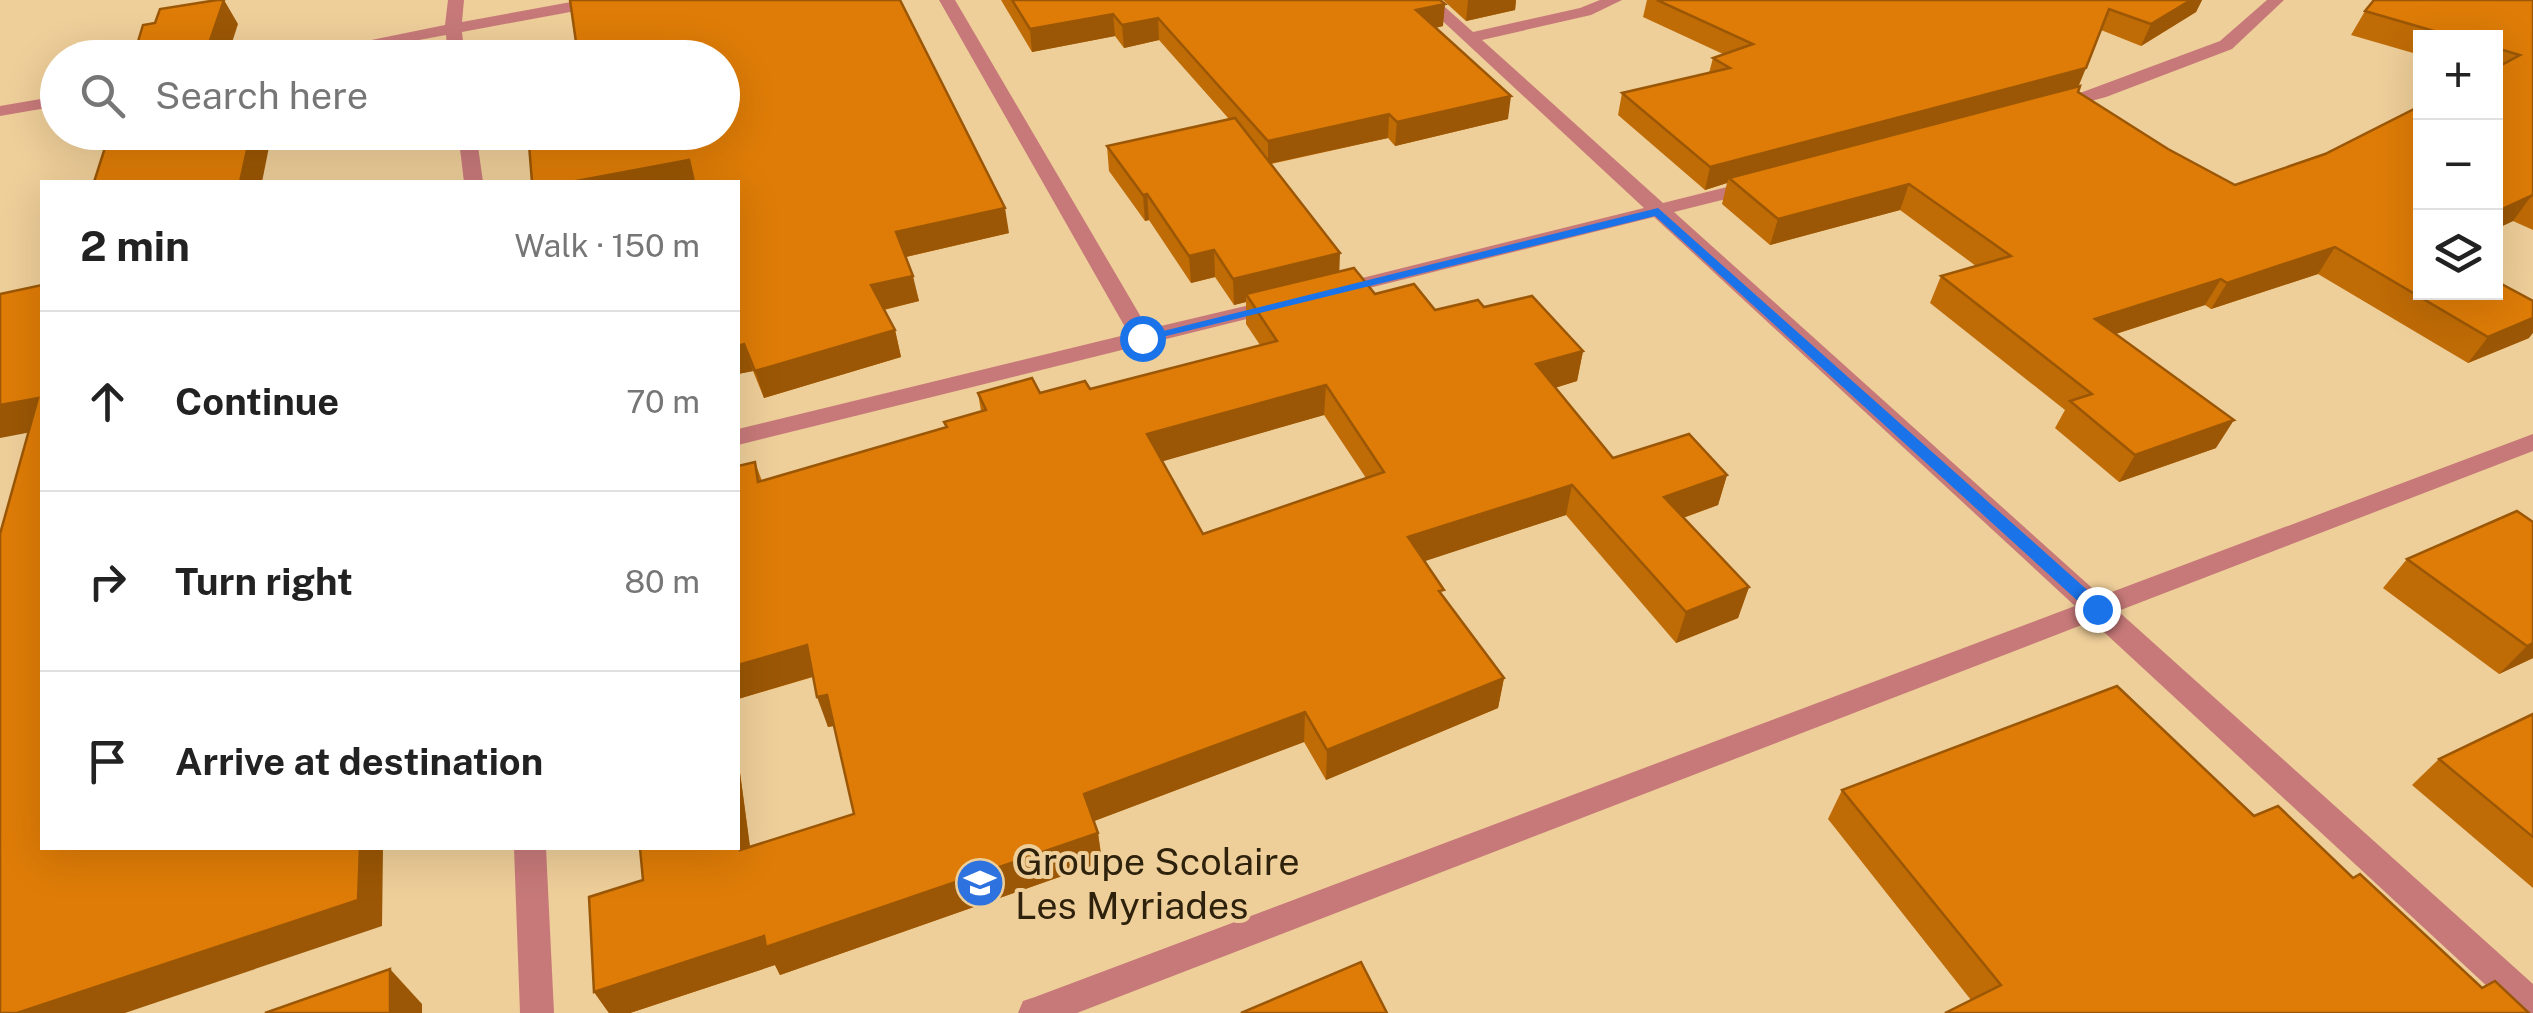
<!DOCTYPE html>
<html lang="en">
<head>
<meta charset="utf-8">
<style>
	:root { --surface:#fff; --page:#f2f2f2; --text:#222; --muted:#767676; --line:#e0e0e0 }
	body { margin:0; font-family:"Public Sans",sans-serif; background:var(--page); color:var(--text) }
	.controls { position:absolute; right:30px; top:30px; display:grid; overflow:hidden; border-radius:0px; box-shadow:0 10px 40px #0002 }
	.controls button { width:90px; height:90px; display:grid; place-items:center; padding:0; border:0; border-bottom:2px solid var(--line); background:var(--surface); color:var(--text); font:50px sans-serif }
	.stop { position:absolute; width:30px; height:30px; margin:-22px; border:8px solid #1a73e8; border-radius:50%; background:#fff }
	.stop.end { background:#1a73e8; border-color:#fff; box-shadow:0 2px 10px #0008 }
	.list { margin:0; padding:0; list-style:none }
	h2 { display:flex; justify-content:space-between; align-items:center; height:130px; margin:0; padding:0 40px; font-size:42px }
	h2 small { font-size:32px; font-weight:400; color:var(--muted) }
	.list li { display:grid; grid-template-columns:65px 1fr auto; gap:30px; align-items:center; box-sizing:border-box; height:180px; padding:0 40px; border-top:2px solid var(--line) }
	.list b { display:block; font-size:38px; white-space:nowrap }
	.list em { font-size:32px; font-style:normal; color:var(--muted) }
	.icon { flex:none; width:55px; height:55px; fill:none; stroke:currentColor; stroke-width:2; stroke-linecap:round; stroke-linejoin:round }
	.map { position:relative; flex:none; width:2533px; height:1013px; overflow:hidden }
	.search { position:absolute; background:var(--surface); box-shadow:0 10px 40px #0002; left:40px; top:40px; width:700px; height:110px; display:flex; align-items:center; gap:25px; box-sizing:border-box; padding:0 35px; border-radius:55px; color:var(--muted); font-size:38px }
	.panel { position:absolute; background:var(--surface); box-shadow:0 10px 40px #0002; left:40px; top:180px; width:700px; height:670px; border-radius:0px }
	.map>svg:first-child { display:block }
	.lines { fill:none; stroke-linecap:round; stroke-linejoin:round }
	.minor { fill:#c77979; fill-rule:evenodd }
	.wall { fill:#bf6b06; fill-rule:evenodd }
	.shaded-wall { fill:#9b5705 }
	.building { fill:#de7c07; stroke:#9b5705; stroke-width:2.5; fill-rule:evenodd }
	.route { fill:#1a73e8 }
	.labels { text-anchor:middle; dominant-baseline:central; stroke-width:8; stroke-linejoin:round; paint-order:stroke }
	.near-poi-label { font-size:38px; fill:#2e220d; stroke:#eece99; text-anchor:start }
</style>
</head>
<body>
<div class="map">
<svg width="2533" height="1013" viewBox="0 0 2533 1013">
	<rect width="100%" height="100%" fill="#eece99"/>
	<g class="lines">
		<!-- minor -->
		<g class="minor">
			<polygon points="448,0 464,0 462,22 582,0 616,0 608,5 462,32 465,58 448,58 446,35 322,58 283,58 445,25"/>
			<polygon points="939,0 955,0 1148,329 1279,298 1290,304 1287,309 738,445 738,429 1129,334"/>
			<polygon points="1420,0 1437,0 1473,32 1580,8 1600,0 1622,0 1591,15 1482,40 1663,203 1755,180 1762,182 1762,190 1674,212 2101,596 2533,434 2533,451 2118,611 2533,984 2533,1013 2516,1013 2092,621 1077,1013 1018,1013 1023,1001 1035,997 2075,606 1654,217 1333,297 1326,295 1322,291 1326,287 1644,208"/>
			<polygon points="2267,0 2284,0 2232,49 2106,97 2054,111 2045,106 2220,41"/>
			<polygon points="58,96 58,106 0,116 0,106"/>
			<polygon points="458,132 476,132 483,182 464,182"/>
			<polygon points="514,848 546,848 554,1013 520,1013"/>
		</g>
	</g>
	<!-- wall -->
	<g class="wall">
		<path d="M1001,0H1440L1443,26L1435,28L1508,119L1395,146L1388,138L1271,164L1339,271L1375,294L1435,310L1484,307L1583,351L1577,381L1555,388L1613,458L1727,475L1718,505L1683,518L1749,587L1738,618L1676,643L1566,515L1424,561L1443,596L1504,678L1498,708L1326,780L1304,742L1094,821L1098,833L1102,862L780,975L775,965L630,1013H609L594,992L643,880L738,848V758L750,846L854,814L834,726L828,727L813,677L738,699V466L755,462L762,481L946,428L944,422L981,411L978,393H1040L1090,389L1260,345L1246,324V302L1234,305L1215,277L1191,283L1149,220L1145,221L1109,171L1107,146L1229,119L1159,40L1124,48L1115,36L1032,52ZM1324,415L1366,478L1203,534L1162,461Z"/>
		<polygon points="1443,0 1516,0 1515,10 1466,21"/>
		<polygon points="1647,0 2202,0 2196,12 2141,46 2101,30 2078,86 2078,92 2168,149 2420,292 2529,338 2468,363 2318,274 2211,309 2205,305 2116,334 2216,448 2119,482 2055,428 2065,410 1930,303 1941,276 1976,266 1900,210 1770,245 1722,204 1727,183 1705,190 1618,115 1622,93 1709,73 1713,58 1723,54 1643,17"/>
		<polygon points="2533,0 2533,230 2513,221 2496,229 2496,38 2420,38 2420,55 2351,35 2365,11"/>
		<polygon points="577,49 1009,233 906,257 919,301 884,310 895,330 901,357 764,398 753,371 738,374 722,132"/>
		<polygon points="2533,522 2533,658 2499,674 2383,588 2407,559"/>
		<polygon points="2533,714 2533,888 2412,785 2439,759"/>
		<polygon points="1842,790 2254,816 2353,878 2482,988 2529,1013 1971,1000 1828,819"/>
	</g>
	<!-- shaded-wall -->
	<g class="shaded-wall">
		<polygon points="224,0 238,24 227,58 204,58"/>
		<polygon points="1468,0 1516,0 1515,10 1466,21"/>
		<polygon points="2191,0 2202,0 2196,12 2141,46 2151,24"/>
		<polygon points="1445,4 1443,26 1414,33 1416,10"/>
		<polygon points="1113,14 1115,36 1032,52 1030,29"/>
		<polygon points="1158,18 1159,40 1124,48 1122,25"/>
		<polygon points="2086,68 2077,90 1729,178 1727,183 1705,190 1710,167"/>
		<polygon points="1511,96 1508,119 1395,146 1397,122"/>
		<polygon points="1389,114 1388,138 1268,164 1268,141"/>
		<polygon points="251,132 272,132 262,182 240,182"/>
		<polygon points="689,160 697,182 571,182"/>
		<polygon points="1909,184 1900,210 1770,245 1778,219"/>
		<polygon points="1147,194 1149,220 1145,221 1143,195"/>
		<polygon points="2532,195 2513,221 2496,229 2496,212"/>
		<polygon points="1005,208 1009,233 901,258 896,232"/>
		<polygon points="2335,247 2318,274 2211,309 2227,283"/>
		<polygon points="1214,250 1215,277 1191,283 1189,256"/>
		<polygon points="1340,253 1339,280 1246,294 1246,302 1234,305 1233,279"/>
		<polygon points="913,276 919,301 878,311 871,285"/>
		<polygon points="2221,279 2205,305 2081,345 2095,319"/>
		<polygon points="2533,318 2533,333 2529,338 2468,363 2488,337"/>
		<polygon points="895,330 901,357 764,398 755,371"/>
		<polygon points="744,344 753,371 738,374 738,346"/>
		<polygon points="1583,351 1577,381 1531,395 1536,364"/>
		<polygon points="1326,385 1324,415 1150,465 1147,434"/>
		<polygon points="38,398 42,430 0,438 0,405"/>
		<polygon points="2234,420 2216,448 2119,482 2135,455"/>
		<polygon points="1727,475 1718,505 1655,528 1664,497"/>
		<polygon points="1572,485 1566,515 1404,568 1408,537"/>
		<polygon points="1749,587 1738,618 1676,643 1686,612"/>
		<polygon points="2533,643 2533,658 2499,674 2527,646"/>
		<polygon points="807,645 818,675 738,699 738,665"/>
		<polygon points="1504,678 1498,708 1326,780 1327,750"/>
		<polygon points="827,695 838,725 828,727 817,697"/>
		<polygon points="1305,712 1304,742 1089,823 1084,794"/>
		<polygon points="738,758 754,878 740,850 738,829"/>
		<polygon points="1098,833 1102,862 780,975 775,965 630,1013 609,1013 594,992 764,936"/>
		<polygon points="360,848 383,848 382,926 125,1013 17,1013"/>
		<polygon points="390,969 422,1004 422,1013 390,1013"/>
	</g>
	<!-- building -->
	<g class="building">
		<polygon points="217,0 224,0 204,58 133,58 143,25 155,23 160,9"/>
		<polygon points="570,0 900,0 1005,208 896,232 913,276 871,285 895,330 755,371 744,344 738,346 738,182 694,182 689,160 571,182 532,182 528,132 722,132 722,58 568,58 567,51 577,49"/>
		<polygon points="1012,0 1440,0 1445,4 1416,10 1511,96 1397,122 1389,114 1268,141 1158,18 1122,25 1113,14 1030,29"/>
		<polygon points="1657,0 2191,0 2151,24 2109,9 2086,68 1710,167 1622,93 1730,68 1713,58 1753,44"/>
		<polygon points="2374,0 2533,0 2533,195 2496,212 2496,68 2520,55 2496,48 2496,38 2458,38 2365,11"/>
		<polygon points="2080,86 2078,92 2168,149 2235,185 2325,154 2420,106 2420,292 2496,292 2496,281 2533,301 2533,318 2488,337 2335,247 2227,283 2221,279 2095,319 2234,420 2135,455 2070,401 2092,394 1941,276 2011,256 1909,184 1778,219 1729,178"/>
		<polygon points="1235,118 1340,253 1233,279 1214,250 1189,256 1147,194 1143,195 1107,146"/>
		<polygon points="110,132 251,132 240,182 94,182"/>
		<path d="M1354,268L1375,294L1414,284L1435,310L1478,300L1484,307L1532,296L1583,351L1536,364L1613,458L1689,434L1727,475L1664,497L1749,587L1686,612L1572,485L1408,537L1444,590L1439,591L1504,678L1327,750L1305,712L1084,794L1098,833L766,947L764,936L594,992L589,897L643,880L640,848H738V829L740,850L854,814L827,695L817,697L807,645L738,665V466L755,462L758,482L947,427L944,422L986,410L978,393L1032,378L1040,393L1085,381L1090,389L1277,341L1246,294ZM1326,385L1384,472L1203,534L1147,434Z"/>
		<polygon points="42,285 42,848 360,848 358,900 17,1013 0,1013 0,534 38,398 0,405 0,294"/>
		<polygon points="2517,511 2533,522 2533,643 2527,646 2407,559"/>
		<polygon points="2117,686 2254,816 2278,806 2353,878 2360,874 2482,988 2495,981 2529,1013 1945,1013 2001,985 1842,790"/>
		<polygon points="2533,714 2533,837 2439,759"/>
		<polygon points="1361,962 1387,1013 1241,1013"/>
		<polygon points="390,969 390,1013 265,1013"/>
	</g>
	<!-- route -->
	<polygon class="route" points="1658,208 2103,604 2103,613 2091,613 1655,216 1142,342 1135,338"/>
	<!-- icons -->
	<defs>
		<g id="school-disc" transform="scale(2.5)"><circle r="9.5" fill="#2d72df" stroke="#eece99"/><path d="M0-5L7-2L0 1L-7-2ZM-4 1L0 2.5L4 1V4Q0 6-4 4Z" fill="#fff"/></g>
	</defs>
	<g fill-rule="evenodd">
		<use href="#school-disc" x="980" y="883"/>
	</g>
	<g class="labels">
		<!-- near-poi labels -->
		<g class="near-poi-label">
			<text x="1015" y="861">Groupe Scolaire<tspan x="1015" dy="44">Les Myriades</tspan></text>
		</g>
	</g>
</svg>
<div class="controls">
<button>+</button>
<button>−</button>
<button><svg class="icon" aria-label="layers" viewBox="0 0 24 24"><path d="M12 4l9 5-9 5-9-5zM3 14l9 5 9-5"/></svg></button>
</div>
<div class="stop" style="left:1142px;top:338px"></div>
<div class="stop end" style="left:2097px;top:609px"></div>
<div class="search"><svg class="icon" aria-label="search" viewBox="0 0 24 24"><circle cx="10" cy="10" r="6"/><path d="M15 15l6 6"/></svg>Search here</div>
<section class="panel">
<h2>2 min<small>Walk · 150 m</small></h2>
<ul class="list">
<li><svg class="icon" aria-label="ahead" viewBox="0 0 24 24"><path d="M12 20V5M6 11l6-6 6 6"/></svg><div><b>Continue</b></div><em>70 m</em></li>
<li><svg class="icon" aria-label="right" viewBox="0 0 24 24"><path d="M7 20v-9h11M14 6l5 5-5 5"/></svg><div><b>Turn right</b></div><em>80 m</em></li>
<li><svg class="icon" aria-label="arrive" viewBox="0 0 24 24"><path d="M6 21V4h12l-3 4 3 4H6"/></svg><div><b>Arrive at destination</b></div></li>
</ul>
</section>
</div>
</body>
</html>
